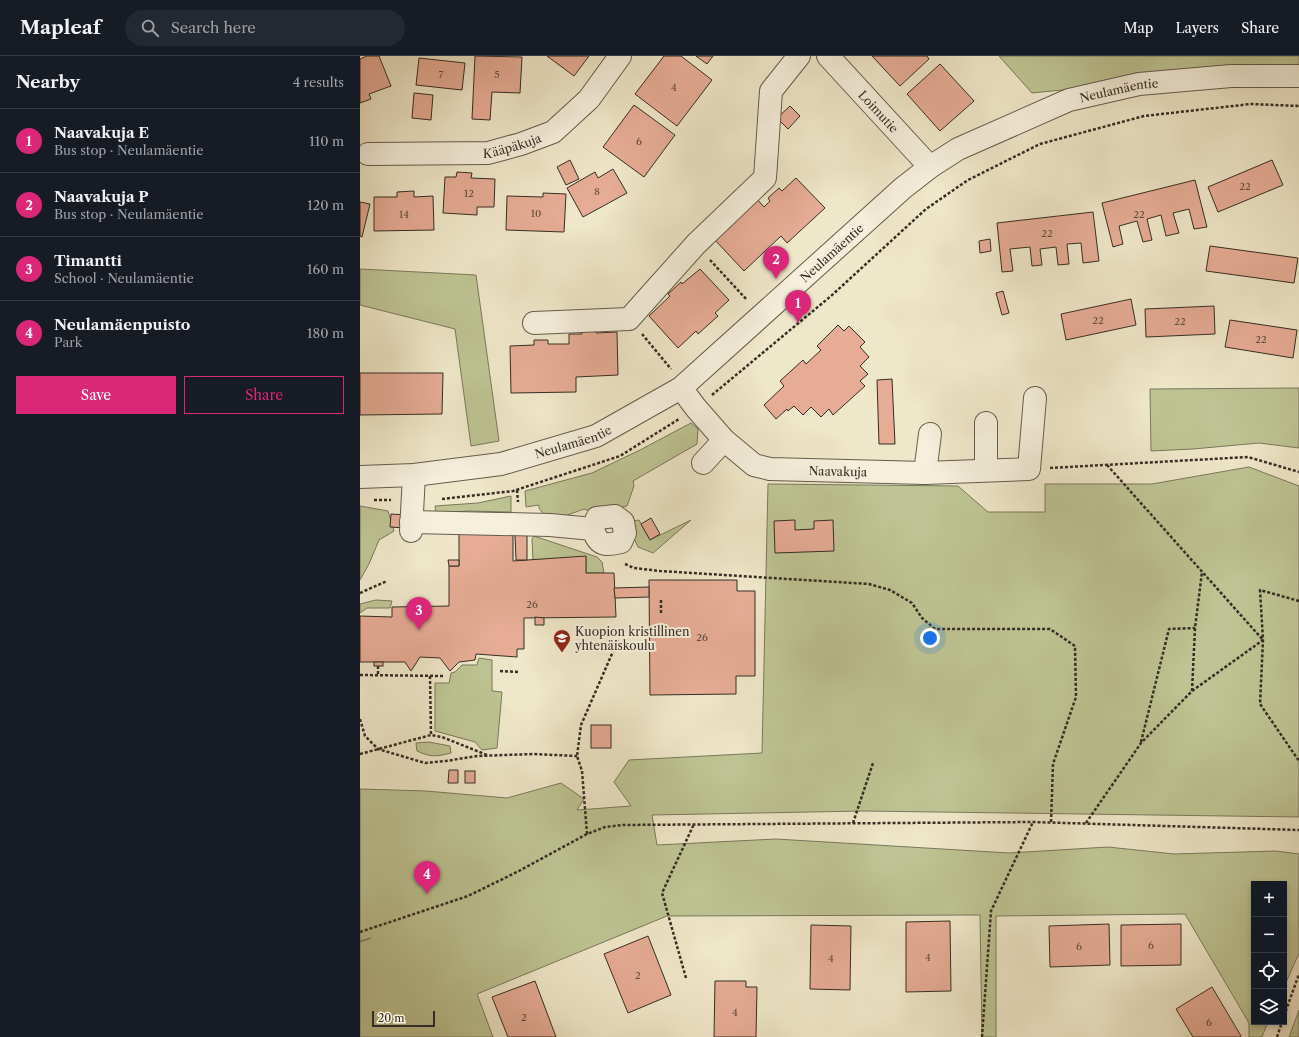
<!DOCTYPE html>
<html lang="en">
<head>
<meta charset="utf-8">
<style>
	:root { --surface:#171b24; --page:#242831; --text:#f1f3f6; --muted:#9ea1a6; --line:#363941; --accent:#db2777 }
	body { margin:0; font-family:"Libre Caslon Text",serif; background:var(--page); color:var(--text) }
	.controls { position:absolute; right:12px; bottom:12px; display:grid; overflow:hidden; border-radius:0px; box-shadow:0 2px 6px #0003 }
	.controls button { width:36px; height:36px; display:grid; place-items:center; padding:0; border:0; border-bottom:1px solid var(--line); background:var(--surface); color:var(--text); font:20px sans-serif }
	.scale { position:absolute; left:12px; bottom:10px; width:63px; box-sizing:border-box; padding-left:4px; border:2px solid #362d24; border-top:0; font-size:11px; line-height:14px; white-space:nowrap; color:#362d24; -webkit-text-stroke:3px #f5efdc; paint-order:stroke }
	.you { position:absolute; left:570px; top:582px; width:14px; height:14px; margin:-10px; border:3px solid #fff; border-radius:50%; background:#1a73e8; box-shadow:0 0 0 6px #1a73e833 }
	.badge { display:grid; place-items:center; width:26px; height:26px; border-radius:50%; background:var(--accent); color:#fff; font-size:13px; font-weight:700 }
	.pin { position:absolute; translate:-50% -33px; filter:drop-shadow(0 1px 2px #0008) }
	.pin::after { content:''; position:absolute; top:21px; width:14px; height:12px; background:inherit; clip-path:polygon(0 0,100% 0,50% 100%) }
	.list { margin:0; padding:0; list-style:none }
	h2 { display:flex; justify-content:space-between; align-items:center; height:52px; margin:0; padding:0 16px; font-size:17px }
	h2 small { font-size:13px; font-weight:400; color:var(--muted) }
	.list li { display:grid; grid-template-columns:26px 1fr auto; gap:12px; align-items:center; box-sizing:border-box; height:64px; padding:0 16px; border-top:1px solid var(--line) }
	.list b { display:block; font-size:15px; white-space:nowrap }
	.list p { margin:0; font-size:13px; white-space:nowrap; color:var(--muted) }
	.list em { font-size:13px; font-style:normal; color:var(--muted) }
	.actions { display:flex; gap:8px; padding:12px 16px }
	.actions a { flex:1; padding:9px 0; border:1px solid var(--accent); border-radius:0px; text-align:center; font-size:14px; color:var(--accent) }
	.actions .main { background:var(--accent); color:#fff }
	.icon { flex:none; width:22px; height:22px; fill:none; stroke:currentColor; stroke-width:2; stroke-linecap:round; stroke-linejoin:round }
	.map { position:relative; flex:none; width:939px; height:981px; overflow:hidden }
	header { display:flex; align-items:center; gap:24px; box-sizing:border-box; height:56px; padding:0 20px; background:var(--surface); border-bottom:1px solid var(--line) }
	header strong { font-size:19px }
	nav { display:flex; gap:22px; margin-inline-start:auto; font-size:14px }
	.search { width:280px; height:36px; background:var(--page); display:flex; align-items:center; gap:10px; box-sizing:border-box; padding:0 14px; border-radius:22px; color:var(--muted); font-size:15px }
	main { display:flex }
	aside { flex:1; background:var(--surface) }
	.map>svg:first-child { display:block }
	.green { fill:#bec493; stroke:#7a785c }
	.building { fill:#e6ac95; stroke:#362d24 }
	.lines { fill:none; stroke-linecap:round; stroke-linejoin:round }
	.minor-casing { stroke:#645c4d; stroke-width:24 }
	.path { stroke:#362d24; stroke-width:2.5; stroke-dasharray:3 2; stroke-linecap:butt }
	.minor { stroke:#f5efdc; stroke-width:22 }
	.labels { text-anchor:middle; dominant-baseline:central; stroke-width:4; stroke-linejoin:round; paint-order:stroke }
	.number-label { font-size:10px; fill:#624d40 }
	.street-label { font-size:12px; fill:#362d24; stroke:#f5efdc }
	.poi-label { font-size:12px; fill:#362d24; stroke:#f5efdc; text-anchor:start }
</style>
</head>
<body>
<header>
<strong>Mapleaf</strong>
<div class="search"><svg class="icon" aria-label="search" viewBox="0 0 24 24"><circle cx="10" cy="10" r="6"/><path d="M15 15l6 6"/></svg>Search here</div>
<nav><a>Map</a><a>Layers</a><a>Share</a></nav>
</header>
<main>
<aside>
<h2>Nearby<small>4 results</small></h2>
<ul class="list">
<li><span class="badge">1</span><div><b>Naavakuja E</b><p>Bus stop · Neulamäentie</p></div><em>110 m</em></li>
<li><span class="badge">2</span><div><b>Naavakuja P</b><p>Bus stop · Neulamäentie</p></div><em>120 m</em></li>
<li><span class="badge">3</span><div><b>Timantti</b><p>School · Neulamäentie</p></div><em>160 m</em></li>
<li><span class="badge">4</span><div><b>Neulamäenpuisto</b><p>Park</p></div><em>180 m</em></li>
</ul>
<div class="actions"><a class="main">Save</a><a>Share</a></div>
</aside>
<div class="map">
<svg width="939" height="981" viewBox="0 0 939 981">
	<rect width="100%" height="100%" fill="#efe7c9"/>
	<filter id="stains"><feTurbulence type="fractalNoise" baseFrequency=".005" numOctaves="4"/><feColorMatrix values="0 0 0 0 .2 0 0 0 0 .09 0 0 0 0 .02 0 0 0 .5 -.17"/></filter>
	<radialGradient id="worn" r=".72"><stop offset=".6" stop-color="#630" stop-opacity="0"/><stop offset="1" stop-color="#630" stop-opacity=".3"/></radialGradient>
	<!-- green -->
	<g class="green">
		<polygon points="639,0 939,0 939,10 672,37"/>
		<polygon points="0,213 116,219 139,385 111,390 95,273 0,249"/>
		<polygon points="939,332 939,392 899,387 833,393 791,395 790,333"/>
		<polygon points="331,367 338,373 337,388 273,425 274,430 267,450 247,455 235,457 224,453 194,464 185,460 179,452 179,449 166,451 165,435 232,417 280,394"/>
		<polygon points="889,411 939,430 939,761 504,755 292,759 297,789 416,783 649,797 748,791 814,798 916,795 939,798 939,897 924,931 924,828 894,828 894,966 908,966 902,981 889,981 889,967 825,858 636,860 636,981 622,981 620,859 307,860 117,938 133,981 0,981 0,886 11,882 0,885 0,733 66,735 147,742 201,727 224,743 217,754 271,750 254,726 269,704 402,697 408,428 598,430 628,456 685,456 685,428 792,428"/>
		<polygon points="151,440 151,456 108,455 76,458 75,450 118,447"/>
		<polygon points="0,450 28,455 34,475 19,484 9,508 0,524"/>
		<polygon points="279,464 290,484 331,464 293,497 278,491 271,476 273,465"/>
		<polygon points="174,480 237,501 242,506 244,517 226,517 226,501 173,504 172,483"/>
		<polygon points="16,544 32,545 30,552 7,552 0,557 0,548"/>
		<polygon points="119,602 132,604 132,635 142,636 137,692 122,694 115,686 75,675 75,627 89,627 91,617 95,616 102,609 117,609"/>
		<path d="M69,686L90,690L91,697C76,701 70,701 57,695L56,687Z"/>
		<polygon points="939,954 939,981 929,981"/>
	</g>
	<!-- building -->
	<g class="building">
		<polygon points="7,0 19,0 31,30 9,38 11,43 0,47 0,3"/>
		<polygon points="115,0 162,1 160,37 132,36 130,64 112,63"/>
		<polygon points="187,0 229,0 214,20"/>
		<polygon points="304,0 321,0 352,24 317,70 275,38"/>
		<polygon points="336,0 353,0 347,8"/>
		<polygon points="512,0 567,0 569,3 540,30"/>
		<polygon points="59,2 105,7 102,34 56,29"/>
		<polygon points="580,8 614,45 580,75 547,38"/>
		<polygon points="54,37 73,39 71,64 52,62"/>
		<polygon points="274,49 315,79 284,121 243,91"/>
		<polygon points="430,50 440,60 428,73 417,62"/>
		<polygon points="210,104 219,123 206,129 197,111"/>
		<polygon points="912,104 923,129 858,156 848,131"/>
		<polygon points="253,113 267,137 223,161 207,132 235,116 238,122"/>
		<polygon points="97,116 112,117 111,122 135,123 134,151 117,151 117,159 83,157 85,121 96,121"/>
		<polygon points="436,122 465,152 427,187 421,180 384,215 354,183 397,143 404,151 410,145 408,142 419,132 422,135"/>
		<polygon points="835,124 847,171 834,173 829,153 813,157 819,177 806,180 801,159 787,163 792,184 783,186 777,165 759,170 763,188 753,191 742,147"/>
		<polygon points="54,135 54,141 73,140 74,174 14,175 14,141 37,141 37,136"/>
		<polygon points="183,137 206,138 204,176 146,174 147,140 183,141"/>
		<polygon points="0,146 10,148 2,181 0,180"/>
		<polygon points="733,156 739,205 723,207 721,187 707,188 709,208 698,209 696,191 680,193 682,209 672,210 670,191 650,193 653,215 642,216 637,167"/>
		<polygon points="630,183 631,195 620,197 619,185"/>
		<polygon points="850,190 938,202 934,227 846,215"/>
		<polygon points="340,213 369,244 355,257 358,260 338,278 336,275 318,292 289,260 310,240 308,238 321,226 322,228"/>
		<polygon points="643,235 649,257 642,259 636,237"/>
		<polygon points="771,243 776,269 706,284 701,258"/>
		<polygon points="854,250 855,278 786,281 785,253"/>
		<polygon points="870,264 937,274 933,302 865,291"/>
		<polygon points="478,269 484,275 489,270 505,286 500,291 509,301 500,310 508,318 500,325 505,330 473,359 469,353 461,361 451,351 443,359 434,350 428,355 427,353 416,363 404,349 424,330 420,325 443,304 446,308 461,294 457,290"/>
		<polygon points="221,271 236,271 236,277 257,276 258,319 216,321 216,336 151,337 150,290 174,289 174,284 188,284 188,288 209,288 209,278 222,278"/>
		<polygon points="0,317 83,317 82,358 0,359"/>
		<polygon points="532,323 535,388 519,388 517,324"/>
		<polygon points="31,458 47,459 46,472 30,471"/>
		<polygon points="291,462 300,478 290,484 281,468"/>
		<polygon points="435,464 435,474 454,473 454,465 473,464 474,495 415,497 414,465"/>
		<polygon points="153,477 153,505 226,500 226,517 254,517 256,561 164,562 164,593 157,593 157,601 116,598 115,604 99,606 90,615 80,602 60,601 51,615 45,606 0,606 0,560 32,561 32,551 89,550 89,510 99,510 99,478"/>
		<polygon points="167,478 167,504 156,504 155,479"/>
		<polygon points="88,504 99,504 99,510 89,510"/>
		<polygon points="289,524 377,524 377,535 395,535 395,620 376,620 376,638 290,639"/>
		<polygon points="289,531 289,541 255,542 254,532"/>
		<polygon points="175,561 184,562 184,569 175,569"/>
		<rect x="14" y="606" width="9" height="4"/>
		<rect x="231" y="669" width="20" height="23"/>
		<polygon points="89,714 98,714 98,727 88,727"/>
		<rect x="105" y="715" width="10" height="12"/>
		<polygon points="590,865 591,935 546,936 546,866"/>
		<polygon points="749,868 750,909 690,911 689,870"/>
		<polygon points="821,868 821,909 761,910 761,869"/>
		<polygon points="451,869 491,870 490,934 450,933"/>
		<polygon points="288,880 311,939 268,957 244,898"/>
		<polygon points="175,925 196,981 148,981 132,941"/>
		<polygon points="355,925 386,925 386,931 397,931 396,981 354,981"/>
		<polygon points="852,931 881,980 880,981 833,981 816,953"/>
	</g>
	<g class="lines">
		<!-- minor casing -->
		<g class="minor-casing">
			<g id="minor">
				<path id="s1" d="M468,0L570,111"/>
				<path id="s2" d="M8,98L128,97L161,88L193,76L229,43L260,0"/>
				<polyline points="174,267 269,263 336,188 405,122 411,35 439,0"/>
				<path id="s3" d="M321,332L336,352L364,384L394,409L410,413L565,417L669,413L675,342"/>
				<polyline points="626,367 626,414"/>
				<polyline points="343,407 364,384"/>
				<polyline points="565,417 570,378"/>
				<path id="s4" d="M0,421L54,419L141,408L236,380L321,332L543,132L570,111L598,93L709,44L779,28L871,20H939"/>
				<path d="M51,466L190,469L233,473L237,462L255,460L263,466L265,477L261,486C246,490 238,490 233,473"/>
				<polyline points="51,475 54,419"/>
			</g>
		</g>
		<!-- path -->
		<g class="path">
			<polyline points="350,204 387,244"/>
			<polyline points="282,278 311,313"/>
			<polyline points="352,339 471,240 566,153 608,124 680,88 784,60 891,48 939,50"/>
			<polyline points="747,409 903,584"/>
			<polyline points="690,412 888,401 939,416"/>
			<polyline points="157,434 158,446"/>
			<polyline points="82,443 153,435 260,400 319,363"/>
			<polyline points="14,444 31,444"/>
			<polyline points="265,508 274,512 300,515 509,528 530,534 552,547 562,562 575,573 690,573 715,590 716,641 693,708 691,766"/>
			<polyline points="0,537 27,525"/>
			<polyline points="939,545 900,534 903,584 900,648 939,705"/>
			<polyline points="301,557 301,542"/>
			<polyline points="18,610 18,618"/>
			<polyline points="140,615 158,616"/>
			<polyline points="0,619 84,620"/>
			<polyline points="70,620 71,679"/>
			<polyline points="832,635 835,572 842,516"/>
			<polyline points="0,663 5,680 18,693 65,707 86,705 117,700 173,698 217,700"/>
			<polyline points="781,686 809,573 835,572"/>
			<polyline points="0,698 71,679 82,681 127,699"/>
			<polyline points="493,767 513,707"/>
			<polyline points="726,767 781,687 832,635 903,584"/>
			<polyline points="227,778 222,715 217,700 221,669 258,584"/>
			<polyline points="0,876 108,840 157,816 227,778 245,771 263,769 673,766 939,774"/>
			<polyline points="326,922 302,837 334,768"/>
			<polyline points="924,960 939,918"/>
			<polyline points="622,981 631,855 673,766"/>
			<polyline points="917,981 922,966"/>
		</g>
		<!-- minor -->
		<use href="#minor" class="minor"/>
	</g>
	<!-- icons -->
	<defs>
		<g id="school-pin" transform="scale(0.9)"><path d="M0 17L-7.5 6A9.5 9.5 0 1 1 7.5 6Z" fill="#8f2418" stroke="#f5efdc"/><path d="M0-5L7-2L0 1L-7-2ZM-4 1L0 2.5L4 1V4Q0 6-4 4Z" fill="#fff"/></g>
	</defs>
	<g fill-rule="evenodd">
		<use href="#school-pin" x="202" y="582"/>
	</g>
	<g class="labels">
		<!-- number labels -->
		<g class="number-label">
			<text x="81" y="18">7</text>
			<text x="137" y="18">5</text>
			<text x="314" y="31">4</text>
			<text x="279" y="85">6</text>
			<text x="885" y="130">22</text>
			<text x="237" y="135">8</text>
			<text x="109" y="137">12</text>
			<text x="176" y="157">10</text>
			<text x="44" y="158">14</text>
			<text x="779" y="158">22</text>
			<text x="687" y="177">22</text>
			<text x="738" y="264">22</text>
			<text x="820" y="265">22</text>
			<text x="901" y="283">22</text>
			<text x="172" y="548">26</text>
			<text x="342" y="581">26</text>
			<text x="791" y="889">6</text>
			<text x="719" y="890">6</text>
			<text x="568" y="901">4</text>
			<text x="471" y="902">4</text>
			<text x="278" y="919">2</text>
			<text x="375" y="956">4</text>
			<text x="164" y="961">2</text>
			<text x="849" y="966">6</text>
		</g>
		<!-- street labels -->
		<g class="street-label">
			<text stroke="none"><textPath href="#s4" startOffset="877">Neulamäentie</textPath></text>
			<text stroke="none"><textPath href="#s1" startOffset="75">Loimutie</textPath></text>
			<text stroke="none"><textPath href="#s2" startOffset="145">Kääpäkuja</textPath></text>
			<text stroke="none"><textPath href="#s4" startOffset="541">Neulamäentie</textPath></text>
			<text stroke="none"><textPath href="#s4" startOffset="217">Neulamäentie</textPath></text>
			<text stroke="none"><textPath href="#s3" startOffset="191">Naavakuja</textPath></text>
		</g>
		<!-- poi labels -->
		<g class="poi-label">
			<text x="215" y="575">Kuopion kristillinen<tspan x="215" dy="14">yhtenäiskoulu</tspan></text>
		</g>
	</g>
	<rect width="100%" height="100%" filter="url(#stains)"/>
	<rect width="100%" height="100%" fill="url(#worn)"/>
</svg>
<div class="controls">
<button>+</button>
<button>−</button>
<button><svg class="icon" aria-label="locate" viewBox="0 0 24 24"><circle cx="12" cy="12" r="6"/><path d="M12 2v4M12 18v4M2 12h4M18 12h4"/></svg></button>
<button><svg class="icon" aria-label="layers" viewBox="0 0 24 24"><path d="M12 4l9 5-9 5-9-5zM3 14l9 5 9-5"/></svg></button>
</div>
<div class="scale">20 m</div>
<div class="you"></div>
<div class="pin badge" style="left:438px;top:267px">1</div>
<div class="pin badge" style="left:416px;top:223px">2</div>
<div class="pin badge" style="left:59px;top:574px">3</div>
<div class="pin badge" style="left:67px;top:838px">4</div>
</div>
</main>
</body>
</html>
